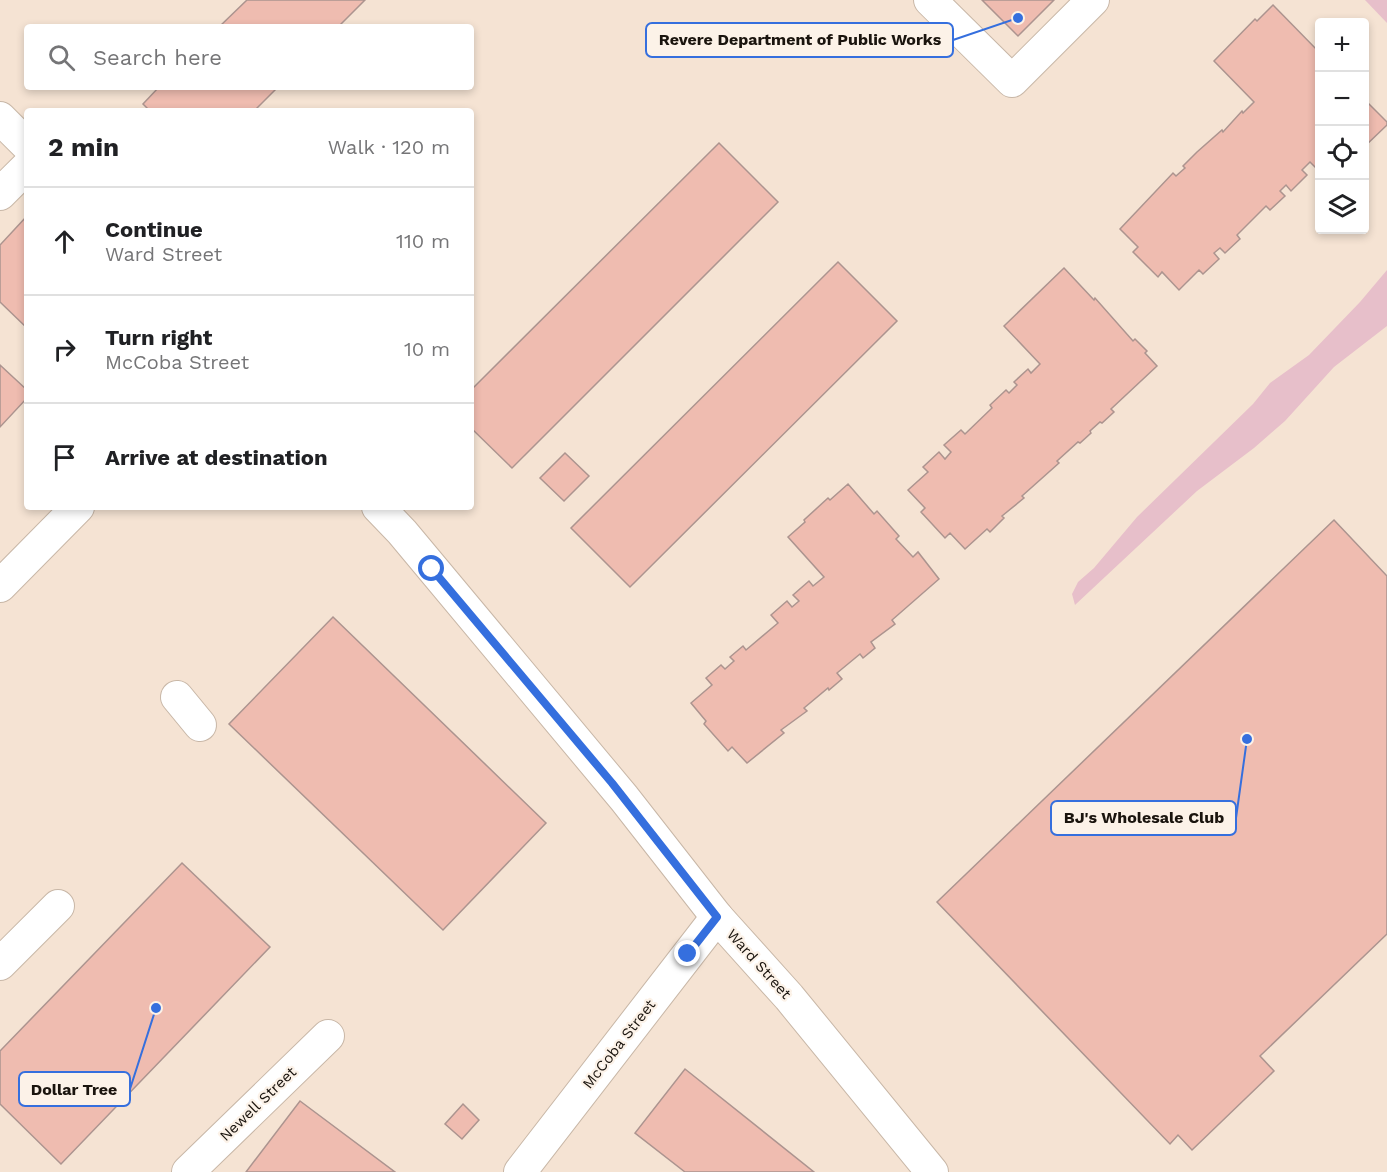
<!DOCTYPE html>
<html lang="en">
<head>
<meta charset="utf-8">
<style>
	:root { --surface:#fff; --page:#f2f2f2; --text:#202124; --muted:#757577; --line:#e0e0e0 }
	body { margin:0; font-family:"Work Sans",sans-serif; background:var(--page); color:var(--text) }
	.controls { position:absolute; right:18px; top:18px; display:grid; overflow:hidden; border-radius:6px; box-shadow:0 3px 9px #0003 }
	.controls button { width:54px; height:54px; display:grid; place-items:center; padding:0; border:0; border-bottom:2px solid var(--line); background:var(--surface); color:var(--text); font:30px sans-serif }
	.stop { position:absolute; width:18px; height:18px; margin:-14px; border:4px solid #356fde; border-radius:50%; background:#fff }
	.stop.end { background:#356fde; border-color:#fff; box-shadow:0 2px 6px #0008 }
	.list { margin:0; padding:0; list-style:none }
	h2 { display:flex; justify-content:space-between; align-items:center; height:78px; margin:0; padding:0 24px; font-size:26px }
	h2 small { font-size:20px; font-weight:400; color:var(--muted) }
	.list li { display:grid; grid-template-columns:39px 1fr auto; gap:18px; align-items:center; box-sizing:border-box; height:108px; padding:0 24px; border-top:2px solid var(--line) }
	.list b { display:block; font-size:22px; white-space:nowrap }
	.list p { margin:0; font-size:20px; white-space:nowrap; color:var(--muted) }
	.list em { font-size:20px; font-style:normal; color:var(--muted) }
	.icon { flex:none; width:33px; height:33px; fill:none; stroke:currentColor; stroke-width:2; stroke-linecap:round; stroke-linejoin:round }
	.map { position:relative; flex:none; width:1387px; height:1172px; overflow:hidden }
	.search { position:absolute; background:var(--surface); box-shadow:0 3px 9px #0003; left:24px; top:24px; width:450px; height:66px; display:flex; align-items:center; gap:15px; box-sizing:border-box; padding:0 21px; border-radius:6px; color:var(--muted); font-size:22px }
	.panel { position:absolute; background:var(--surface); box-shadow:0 3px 9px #0003; left:24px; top:108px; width:450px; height:402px; border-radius:6px }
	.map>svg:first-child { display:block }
	.green { fill:#e7bfca }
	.building { fill:#efbcb0; stroke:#ac948f; stroke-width:1.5 }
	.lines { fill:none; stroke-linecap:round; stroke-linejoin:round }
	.minor-casing { stroke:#c8b7a7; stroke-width:34 }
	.minor { stroke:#fff; stroke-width:32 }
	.route { stroke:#356fde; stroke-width:8 }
	.labels { text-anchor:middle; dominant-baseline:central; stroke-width:4.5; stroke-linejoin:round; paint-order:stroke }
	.street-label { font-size:15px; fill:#1a140e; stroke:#fcf2e8 }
	.leader { fill:none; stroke:#356fde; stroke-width:2 }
	.callout-dot { fill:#356fde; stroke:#fcf2e8; stroke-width:2 }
	.callout { fill:#fcf2e8; stroke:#356fde; stroke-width:2 }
	.callout-label { font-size:16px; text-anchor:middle; font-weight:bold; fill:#1a140e }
</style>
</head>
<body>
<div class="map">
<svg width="1387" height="1172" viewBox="0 0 1387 1172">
	<rect width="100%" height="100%" fill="#f5e3d3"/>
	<!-- green -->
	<g class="green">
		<polygon points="1365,0 1387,0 1387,23"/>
		<polygon points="1387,270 1387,326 1334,367 1285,421 1254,448 1197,491 1075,605 1072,594 1078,582 1094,568 1137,517 1253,404 1270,383 1309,355 1360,302"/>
	</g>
	<!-- building -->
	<g class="building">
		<polygon points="247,0 365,0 338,27 219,27"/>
		<polygon points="982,0 1054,0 1018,36"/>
		<polygon points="1273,5 1320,53 1320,172 1310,162 1302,170 1307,175 1291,191 1286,185 1280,191 1285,196 1270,210 1266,206 1237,235 1240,239 1225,253 1220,248 1214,253 1219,259 1203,274 1199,270 1179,290 1162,272 1158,277 1133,252 1138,247 1120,229 1173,173 1176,176 1185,168 1183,166 1197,152 1222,130 1223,132 1242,111 1243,113 1254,102 1214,61 1255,19 1257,21"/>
		<polygon points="159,87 278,87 254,111 150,111 143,104"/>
		<polygon points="1364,99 1387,122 1387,125 1364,147"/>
		<polygon points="719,143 778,202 512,468 471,428 471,390"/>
		<polygon points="27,216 27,328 0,302 0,245"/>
		<polygon points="838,262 897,321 630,587 571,528"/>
		<polygon points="1064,268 1094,300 1095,298 1133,341 1135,339 1147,351 1145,353 1157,366 1111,409 1114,412 1102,423 1100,422 1090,431 1091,433 1080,443 1078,442 1057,461 1059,463 1022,496 1024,498 1002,516 1004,518 990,532 987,529 965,549 950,533 945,538 921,512 925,508 908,490 928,472 923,467 939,452 945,459 951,452 944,445 961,430 965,434 992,408 990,405 1006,390 1009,393 1017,385 1014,382 1028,369 1031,373 1040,364 1004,326"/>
		<polygon points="0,365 27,390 27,398 0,427"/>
		<polygon points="565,453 589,476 564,501 540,478"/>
		<polygon points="848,484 874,514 877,511 899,536 896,539 913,557 918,552 939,579 892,620 895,624 871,642 875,648 863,658 860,654 837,673 842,679 829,690 828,688 804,708 807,711 781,730 784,733 747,763 732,747 728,751 704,724 706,721 691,703 712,685 706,678 721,665 725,669 734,661 730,657 743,646 746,650 778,623 771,615 787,601 792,607 799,601 793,595 809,581 813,586 824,577 788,537 805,522 804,520 828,498 830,500"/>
		<polygon points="1334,520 1387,576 1387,934 1260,1056 1274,1071 1192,1150 1178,1135 1170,1144 937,902"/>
		<polygon points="333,617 546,823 443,930 229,724"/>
		<polygon points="182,863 270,947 61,1164 0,1104 0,1051"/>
		<polygon points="685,1069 814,1172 685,1172 635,1133"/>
		<polygon points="300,1101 395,1172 246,1172"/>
		<polygon points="463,1104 479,1120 462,1139 445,1124"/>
	</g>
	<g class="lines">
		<!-- minor casing -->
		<g class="minor-casing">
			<g id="minor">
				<polyline points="930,0 1012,81 1093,0"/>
				<polyline points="0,118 27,145"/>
				<polyline points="0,194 27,167"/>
				<polyline points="378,507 402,532 624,798 717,917 789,997 932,1172"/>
				<polyline points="0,586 78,507"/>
				<polyline points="177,697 200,725"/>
				<polyline points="0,964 58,906"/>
				<polyline points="188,1172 328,1036"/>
				<polyline points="520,1172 717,917"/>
			</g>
		</g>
		<!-- minor -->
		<use href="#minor" class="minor"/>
	</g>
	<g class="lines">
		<!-- route -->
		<polyline class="route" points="432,569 612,783 717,917 688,954"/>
	</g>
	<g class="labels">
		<!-- street labels -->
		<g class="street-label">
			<text transform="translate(759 964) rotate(48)">Ward Street</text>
			<text transform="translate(619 1044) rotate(-52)">McCoba Street</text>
			<text transform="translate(258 1104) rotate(-44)">Newell Street</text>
		</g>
	</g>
	<!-- callouts -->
	<path class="leader" d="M1018 18L953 40M1247 739L1236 818M156 1008L130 1089"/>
	<g class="callout-dot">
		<circle cx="1018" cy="18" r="6"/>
		<circle cx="1247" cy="739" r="6"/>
		<circle cx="156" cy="1008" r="6"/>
	</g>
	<g class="callout">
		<rect x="646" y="23" width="307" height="34" rx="6"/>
		<rect x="1051" y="801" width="185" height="34" rx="6"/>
		<rect x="19" y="1072" width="111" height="34" rx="6"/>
	</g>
	<g class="callout-label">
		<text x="800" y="45">Revere Department of Public Works</text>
		<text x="1144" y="823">BJ's Wholesale Club</text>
		<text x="74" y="1095">Dollar Tree</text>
	</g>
</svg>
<div class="controls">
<button>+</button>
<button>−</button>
<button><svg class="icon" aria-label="locate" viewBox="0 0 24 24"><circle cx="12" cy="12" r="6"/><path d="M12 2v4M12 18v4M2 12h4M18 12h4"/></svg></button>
<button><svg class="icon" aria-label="layers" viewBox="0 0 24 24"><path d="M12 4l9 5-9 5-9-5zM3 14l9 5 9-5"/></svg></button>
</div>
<div class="stop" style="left:432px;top:569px"></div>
<div class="stop end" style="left:688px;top:954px"></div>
<div class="search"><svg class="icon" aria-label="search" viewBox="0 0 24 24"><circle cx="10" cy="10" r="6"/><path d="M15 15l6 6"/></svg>Search here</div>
<section class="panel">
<h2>2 min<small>Walk · 120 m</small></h2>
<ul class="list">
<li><svg class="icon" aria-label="ahead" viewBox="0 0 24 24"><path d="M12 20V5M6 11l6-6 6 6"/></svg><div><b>Continue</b><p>Ward Street</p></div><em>110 m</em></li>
<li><svg class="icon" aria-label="right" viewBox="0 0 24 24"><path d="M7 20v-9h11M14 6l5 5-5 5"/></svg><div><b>Turn right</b><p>McCoba Street</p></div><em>10 m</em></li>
<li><svg class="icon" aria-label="arrive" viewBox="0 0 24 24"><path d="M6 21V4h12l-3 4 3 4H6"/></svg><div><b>Arrive at destination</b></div></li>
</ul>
</section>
</div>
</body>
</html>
